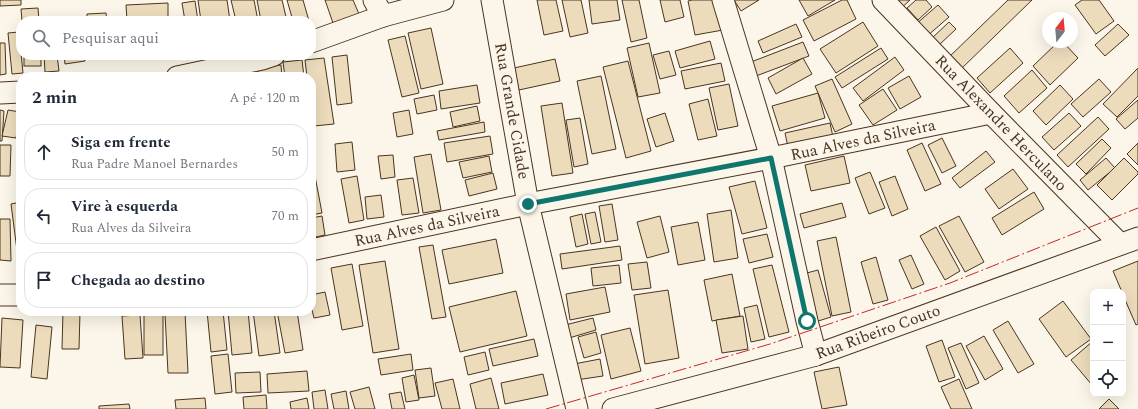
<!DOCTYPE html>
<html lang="pt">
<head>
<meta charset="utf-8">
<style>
	:root { --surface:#fff; --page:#f2f2f3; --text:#1f2937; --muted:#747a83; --line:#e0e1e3 }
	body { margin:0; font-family:Spectral,serif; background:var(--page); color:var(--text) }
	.controls { position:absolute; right:12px; bottom:12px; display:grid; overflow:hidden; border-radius:8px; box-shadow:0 4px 16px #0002 }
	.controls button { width:36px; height:36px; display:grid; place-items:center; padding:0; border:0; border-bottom:1px solid var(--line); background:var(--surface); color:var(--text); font:20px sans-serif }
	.compass { position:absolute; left:1042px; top:12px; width:36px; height:36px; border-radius:50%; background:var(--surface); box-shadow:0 4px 16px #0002; rotate:16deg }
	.stop { position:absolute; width:12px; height:12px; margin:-9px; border:3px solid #0f766e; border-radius:50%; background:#fff }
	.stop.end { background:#0f766e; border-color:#fff; box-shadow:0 1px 4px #0008 }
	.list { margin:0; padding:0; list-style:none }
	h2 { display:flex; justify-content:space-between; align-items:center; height:52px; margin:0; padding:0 16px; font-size:17px }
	h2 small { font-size:13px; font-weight:400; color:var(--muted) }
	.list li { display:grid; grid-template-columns:26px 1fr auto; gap:12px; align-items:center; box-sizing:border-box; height:56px; margin:0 8px 8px; padding:0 8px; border:1px solid var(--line); border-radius:16px }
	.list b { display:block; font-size:15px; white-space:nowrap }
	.list p { margin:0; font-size:13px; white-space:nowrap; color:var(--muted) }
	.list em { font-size:13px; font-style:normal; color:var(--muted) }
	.icon { flex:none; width:22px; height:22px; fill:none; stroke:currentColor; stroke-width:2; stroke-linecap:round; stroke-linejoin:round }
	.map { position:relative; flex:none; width:1138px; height:409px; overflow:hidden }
	.search { position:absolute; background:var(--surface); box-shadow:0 4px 16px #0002; left:16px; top:16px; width:300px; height:44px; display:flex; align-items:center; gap:10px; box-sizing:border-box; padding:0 14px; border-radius:16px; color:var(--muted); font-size:15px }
	.panel { position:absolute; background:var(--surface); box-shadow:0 4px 16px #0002; left:16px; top:72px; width:300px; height:244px; border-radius:16px }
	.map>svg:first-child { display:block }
	.building { fill:#ecdcbc; stroke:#4a3520 }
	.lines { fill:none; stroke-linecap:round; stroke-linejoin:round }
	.street-casing { stroke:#4a3520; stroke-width:23 }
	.street { stroke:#fbf6e9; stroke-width:21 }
	.power { stroke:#c62828; stroke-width:1; stroke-dasharray:14 3 2 3; stroke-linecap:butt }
	.route { stroke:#0f766e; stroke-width:5 }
	.labels { text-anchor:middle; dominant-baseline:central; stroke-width:3; stroke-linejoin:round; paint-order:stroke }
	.street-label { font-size:16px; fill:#4a3520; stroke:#fbf6e9 }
</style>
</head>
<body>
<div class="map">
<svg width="1138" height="409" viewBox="0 0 1138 409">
	<rect width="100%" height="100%" fill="#fbf6e9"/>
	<!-- building -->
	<g class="building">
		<polygon points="0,0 21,0 21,5 0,6"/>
		<polygon points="198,0 227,0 230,21 201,21"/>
		<polygon points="231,0 254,0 258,21 236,21"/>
		<polygon points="257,0 282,0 287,21 261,21"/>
		<polygon points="287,0 303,0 309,21 293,21"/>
		<polygon points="325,0 353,0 359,14 333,23"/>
		<polygon points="537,0 556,0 563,31 544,35"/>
		<polygon points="562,0 581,0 588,33 570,37"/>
		<polygon points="589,0 617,0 620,20 592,24"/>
		<polygon points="622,0 639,0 647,38 631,42"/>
		<polygon points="660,0 680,0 684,17 665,22"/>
		<polygon points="692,0 717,0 723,30 695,35 688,1"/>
		<polygon points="734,0 759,0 741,11"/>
		<polygon points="799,0 835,0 808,16"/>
		<polygon points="842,0 847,0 856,19 814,41 803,20"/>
		<polygon points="890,0 910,0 899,10"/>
		<polygon points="916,0 926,0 932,7 918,20 907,8"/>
		<polygon points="1008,0 1032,0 960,70 948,58"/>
		<polygon points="1082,0 1099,0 1114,21 1096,34 1075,5"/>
		<polygon points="195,1 198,21 185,21 182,3"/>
		<polygon points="168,3 168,21 127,21 126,5"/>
		<polygon points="938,5 949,17 926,37 915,25"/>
		<polygon points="38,8 39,21 22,21 21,9"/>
		<polygon points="106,13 107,21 87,21 87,14"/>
		<polygon points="80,17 80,21 59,21 59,19"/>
		<polygon points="863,22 878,46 836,73 820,49"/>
		<polygon points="949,22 956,29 937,47 930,40"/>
		<polygon points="796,24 802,37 763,53 758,41"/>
		<polygon points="1118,24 1129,35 1105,56 1095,45"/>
		<polygon points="431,28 443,84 421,89 408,33"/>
		<polygon points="19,32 23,73 12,74 8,33"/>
		<polygon points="405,36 419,93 402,97 388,40"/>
		<polygon points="710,41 715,59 680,68 675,51"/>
		<polygon points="803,42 809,56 756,76 751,62"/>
		<polygon points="1058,42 1063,42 1078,58 1050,85 1033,66"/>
		<polygon points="0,43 5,43 6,74 0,75"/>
		<polygon points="649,43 660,93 638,97 627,48"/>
		<polygon points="881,48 888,59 842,88 835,77"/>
		<polygon points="1010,48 1023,63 990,93 977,78"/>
		<polygon points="669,51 676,75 660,79 653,55"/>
		<rect x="24" y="55" width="17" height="11"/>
		<polygon points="44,55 57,55 59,71 45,72"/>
		<polygon points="64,55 84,55 85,61 65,64"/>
		<polygon points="90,55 109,55 109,57 90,58"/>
		<polygon points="144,55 162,55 162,56 144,57"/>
		<polygon points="347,55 352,103 337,105 332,57"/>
		<polygon points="895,57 904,70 863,101 853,88"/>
		<polygon points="324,58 334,124 314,126 311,104 311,77 307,77 305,60"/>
		<polygon points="803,58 812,74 776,94 768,78"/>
		<polygon points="555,59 560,81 519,90 514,68"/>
		<polygon points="302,60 304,77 285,77 283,62"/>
		<polygon points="628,61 651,151 626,158 603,67"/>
		<polygon points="721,63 725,81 685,89 681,71"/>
		<polygon points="281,65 282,77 259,77 258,68"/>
		<polygon points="1138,68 1138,96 1117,117 1103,104"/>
		<polygon points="1032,70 1047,88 1019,113 1004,96"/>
		<polygon points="257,75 257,77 237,77 237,76"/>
		<polygon points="601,76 616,149 592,154 577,81"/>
		<polygon points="909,76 921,97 900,109 888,88"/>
		<polygon points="832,79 852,124 835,132 815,86"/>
		<polygon points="1099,79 1111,92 1083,117 1071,104"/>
		<polygon points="729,84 738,126 718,130 709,88"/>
		<polygon points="477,85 480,103 441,109 439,91"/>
		<polygon points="1060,85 1073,99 1046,125 1033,111"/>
		<polygon points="883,89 897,110 873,125 859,105"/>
		<polygon points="818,93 825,118 780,131 772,106"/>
		<polygon points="434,95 437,110 417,114 414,99"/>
		<polygon points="708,99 717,136 698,140 689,104"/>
		<polygon points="1138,100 1138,118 1125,129 1116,119"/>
		<polygon points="562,103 573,173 552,176 541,106"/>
		<polygon points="477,106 480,121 453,127 450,112"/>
		<polygon points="0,110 4,111 2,141 0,141"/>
		<polygon points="8,110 20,112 16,138 2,136"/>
		<polygon points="409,110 413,134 397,137 393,113"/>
		<polygon points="665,113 674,141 656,147 647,119"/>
		<polygon points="1069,113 1081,126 1054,150 1042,137"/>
		<polygon points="1098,117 1109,129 1068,167 1057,155"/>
		<polygon points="580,118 588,164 574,167 566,120"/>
		<polygon points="484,122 485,132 439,140 437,131"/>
		<polygon points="830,123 833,137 788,147 785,133"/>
		<polygon points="490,136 493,154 447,162 444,143"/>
		<polygon points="942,138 956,166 942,173 928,145"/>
		<polygon points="1102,139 1111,148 1086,174 1076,164"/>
		<polygon points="352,142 355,170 337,172 335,144"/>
		<polygon points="922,143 941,184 925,191 907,150"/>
		<polygon points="1138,143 1138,165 1127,154"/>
		<polygon points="0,145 11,145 10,176 0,176"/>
		<polygon points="986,151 995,162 960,188 952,178"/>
		<polygon points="431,154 441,210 423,213 414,157"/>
		<polygon points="393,155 395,177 381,179 378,156"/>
		<polygon points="489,156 492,172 463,178 459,162"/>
		<polygon points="844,156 850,183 811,191 805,165"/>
		<polygon points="1106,158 1115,168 1088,190 1080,180"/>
		<polygon points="1124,158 1138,172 1138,174 1112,200 1097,185"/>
		<polygon points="1013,169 1028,189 999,209 985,189"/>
		<polygon points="870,172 885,208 869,214 855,178"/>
		<polygon points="493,173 497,189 469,196 465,180"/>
		<polygon points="311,176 315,176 322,213 311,215"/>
		<polygon points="357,176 364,220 349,223 341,179"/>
		<polygon points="895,176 908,209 892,216 879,182"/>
		<polygon points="413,178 419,213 402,215 397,180"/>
		<polygon points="755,181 767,228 742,234 729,187"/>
		<polygon points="1034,192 1044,209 1002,235 992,218"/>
		<polygon points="381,195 384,217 367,219 365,197"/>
		<polygon points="21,202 21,258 18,258 11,204"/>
		<polygon points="842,203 846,217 804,228 800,214"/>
		<polygon points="612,204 618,240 605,242 599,206"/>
		<polygon points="731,210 738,258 714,262 707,214"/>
		<polygon points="595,212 601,242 591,244 585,214"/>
		<polygon points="582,214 588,244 576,247 570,217"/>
		<polygon points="322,216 325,235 311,238 311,218"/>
		<polygon points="660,216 669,252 647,258 637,222"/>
		<polygon points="959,216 984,262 965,272 939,226"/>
		<polygon points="0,219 10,219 11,261 0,260"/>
		<polygon points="698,222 705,260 678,265 671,227"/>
		<polygon points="936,227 960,271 945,280 920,236"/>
		<polygon points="767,234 773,257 749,263 743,239"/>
		<polygon points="836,237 851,312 832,316 817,241"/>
		<polygon points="496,239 503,273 449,284 442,250"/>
		<polygon points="433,245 446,317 432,319 419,247"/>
		<polygon points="620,246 622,260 562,269 560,254"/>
		<polygon points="911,255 924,284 912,289 899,260"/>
		<polygon points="876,257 888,300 873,304 861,262"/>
		<polygon points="385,261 399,349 373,353 359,265"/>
		<polygon points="1138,261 1138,324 1136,325 1123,295 1123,292 1122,292 1113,271"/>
		<polygon points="647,262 651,288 632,290 628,264"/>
		<polygon points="352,264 363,326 342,330 331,268"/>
		<polygon points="619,265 621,283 593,286 591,268"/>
		<polygon points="772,265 789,332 769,337 753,269"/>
		<polygon points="818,270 831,317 812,323 799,275"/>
		<polygon points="732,274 740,316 712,321 704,280"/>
		<polygon points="605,287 610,312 570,320 566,294"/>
		<polygon points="668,290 679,358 645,364 634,295"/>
		<polygon points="516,291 527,336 460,352 449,307"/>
		<polygon points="325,292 330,315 314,318 311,306 311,295"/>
		<polygon points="1063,301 1091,339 1066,357 1039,319"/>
		<polygon points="757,305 765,339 751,342 744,308"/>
		<polygon points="63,311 80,312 79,349 62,349"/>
		<rect x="144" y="311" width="19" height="44"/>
		<polygon points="207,311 223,311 227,350 211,352"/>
		<polygon points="228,311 248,311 252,353 232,355"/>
		<polygon points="253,311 274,311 280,353 259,356"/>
		<polygon points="277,311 297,311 303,350 285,353"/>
		<polygon points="185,312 188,373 168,373 165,314"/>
		<polygon points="140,315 143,358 125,359 122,316"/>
		<polygon points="743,316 748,349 722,353 716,320"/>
		<polygon points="2,318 23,320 20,368 0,367"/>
		<polygon points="593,318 596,330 569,338 565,325"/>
		<polygon points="1008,321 1034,364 1018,373 993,330"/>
		<polygon points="36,325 52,327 47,379 31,377"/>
		<polygon points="630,328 641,371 611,379 601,335"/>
		<polygon points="596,332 601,353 584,358 578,337"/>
		<polygon points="984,336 1003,369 985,380 966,346"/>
		<polygon points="534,339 538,356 493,366 489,349"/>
		<polygon points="942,340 955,377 939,382 926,346"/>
		<polygon points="1093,341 1093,385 1092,385 1071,360"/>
		<polygon points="961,343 979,383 966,389 948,348"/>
		<polygon points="485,352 489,370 468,375 464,357"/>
		<polygon points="228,354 232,392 215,394 211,356"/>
		<polygon points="411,354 413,370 381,375 378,359"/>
		<polygon points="600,359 603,376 576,380 574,364"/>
		<polygon points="839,367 847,405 822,409 814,372"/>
		<polygon points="431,368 435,396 419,398 415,370"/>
		<polygon points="307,371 309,391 268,393 267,374"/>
		<polygon points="260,372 261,392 236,393 235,373"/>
		<polygon points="543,374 548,395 505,404 501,383"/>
		<polygon points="414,375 419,400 406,402 402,378"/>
		<polygon points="491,378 499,409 476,409 470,384"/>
		<polygon points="453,379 460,409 442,409 435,383"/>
		<polygon points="959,379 972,409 951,409 941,387"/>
		<polygon points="369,387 375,409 355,409 350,392"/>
		<polygon points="325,390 328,409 314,409 312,392"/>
		<polygon points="346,391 349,409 334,409 331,394"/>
		<polygon points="401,392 405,409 392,409 389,394"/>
		<polygon points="266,395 267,409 244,409 243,397"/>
		<polygon points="205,398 206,409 176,409 175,400"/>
		<polygon points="307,398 309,409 291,409 290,402"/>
		<polygon points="1109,399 1119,409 1099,409"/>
		<polygon points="129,404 130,409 99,409 99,406"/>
	</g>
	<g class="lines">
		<!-- street casing -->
		<g class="street-casing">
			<g id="street">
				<polyline points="374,0 383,16"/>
				<polyline points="492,0 528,204 577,409"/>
				<polyline points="723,0 771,158 807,321 816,355"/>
				<polyline points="883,0 991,113 1120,244"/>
				<polyline points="311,42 383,16 443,0"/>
				<polyline points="177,77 262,59 274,55"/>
				<polyline points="0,93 21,92"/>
				<polyline points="311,250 528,204 771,158 991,113"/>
				<polyline points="0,295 21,295"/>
				<polyline points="613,409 816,355 1138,238"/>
			</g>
		</g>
		<!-- street -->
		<use href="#street" class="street"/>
		<!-- power -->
		<polyline class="power" points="546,409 770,344 950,283 1138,208"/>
	</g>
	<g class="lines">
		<!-- route -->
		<polyline class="route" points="528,204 771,158 807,321"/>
	</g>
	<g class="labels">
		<!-- street labels -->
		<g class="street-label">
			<text transform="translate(512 111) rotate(80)">Rua Grande Cidade</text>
			<text transform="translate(1001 123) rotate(46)">Rua Alexandre Herculano</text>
			<text transform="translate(863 140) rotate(-12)">Rua Alves da Silveira</text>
			<text transform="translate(427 226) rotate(-12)">Rua Alves da Silveira</text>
			<text transform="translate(878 332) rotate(-20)">Rua Ribeiro Couto</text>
		</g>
	</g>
</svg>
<div class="controls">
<button>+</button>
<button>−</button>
<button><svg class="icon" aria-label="locate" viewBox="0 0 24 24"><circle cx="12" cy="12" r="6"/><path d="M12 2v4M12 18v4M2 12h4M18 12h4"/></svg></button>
</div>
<svg class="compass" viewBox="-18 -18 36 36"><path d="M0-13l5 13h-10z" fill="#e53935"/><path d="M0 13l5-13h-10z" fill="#747a83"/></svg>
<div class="stop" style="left:807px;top:321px"></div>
<div class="stop end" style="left:528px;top:204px"></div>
<div class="search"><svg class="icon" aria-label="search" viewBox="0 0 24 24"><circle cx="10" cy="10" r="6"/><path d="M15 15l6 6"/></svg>Pesquisar aqui</div>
<section class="panel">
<h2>2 min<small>A pé · 120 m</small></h2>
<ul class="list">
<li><svg class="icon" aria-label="ahead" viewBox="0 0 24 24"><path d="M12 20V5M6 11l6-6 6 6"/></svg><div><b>Siga em frente</b><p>Rua Padre Manoel Bernardes</p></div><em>50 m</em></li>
<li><svg class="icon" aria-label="left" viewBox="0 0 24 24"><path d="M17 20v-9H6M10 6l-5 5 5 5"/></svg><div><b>Vire à esquerda</b><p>Rua Alves da Silveira</p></div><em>70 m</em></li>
<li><svg class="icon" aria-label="arrive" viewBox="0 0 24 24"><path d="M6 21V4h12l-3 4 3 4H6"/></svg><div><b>Chegada ao destino</b></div></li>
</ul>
</section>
</div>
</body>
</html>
